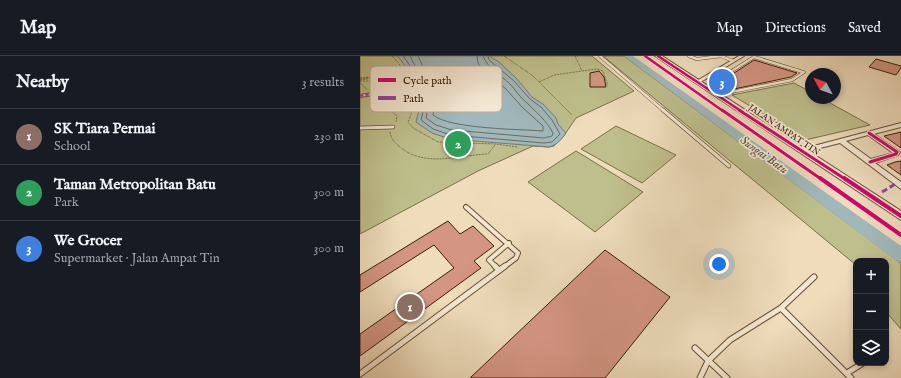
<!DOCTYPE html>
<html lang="en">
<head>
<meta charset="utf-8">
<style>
	:root { --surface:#171b24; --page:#242831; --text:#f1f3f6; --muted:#9ea1a6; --line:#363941; --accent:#1a73e8 }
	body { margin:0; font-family:"IM FELL English",serif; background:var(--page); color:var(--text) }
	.controls { position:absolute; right:12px; bottom:12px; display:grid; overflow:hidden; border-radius:8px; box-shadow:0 2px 6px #0003 }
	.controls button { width:36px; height:36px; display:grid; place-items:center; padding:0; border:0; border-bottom:1px solid var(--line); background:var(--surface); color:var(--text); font:20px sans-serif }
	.compass { position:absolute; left:445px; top:12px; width:36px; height:36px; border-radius:50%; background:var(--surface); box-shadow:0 2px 6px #0003; rotate:311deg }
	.you { position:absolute; left:359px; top:208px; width:14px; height:14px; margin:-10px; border:3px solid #fff; border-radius:50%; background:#1a73e8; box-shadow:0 0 0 6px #1a73e833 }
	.badge { display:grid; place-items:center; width:26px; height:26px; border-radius:50%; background:var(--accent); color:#fff; font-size:13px; font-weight:700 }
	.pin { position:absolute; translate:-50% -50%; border:2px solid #fff; box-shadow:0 1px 4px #0006 }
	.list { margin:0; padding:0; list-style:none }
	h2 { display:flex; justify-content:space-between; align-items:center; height:52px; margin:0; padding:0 16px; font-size:17px }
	h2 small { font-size:13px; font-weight:400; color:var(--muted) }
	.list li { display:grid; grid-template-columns:26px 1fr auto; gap:12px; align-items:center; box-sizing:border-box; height:56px; padding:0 16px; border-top:1px solid var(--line) }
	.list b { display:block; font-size:15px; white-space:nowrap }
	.list p { margin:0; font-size:13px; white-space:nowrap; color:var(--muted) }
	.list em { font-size:13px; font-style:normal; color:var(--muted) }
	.icon { flex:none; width:22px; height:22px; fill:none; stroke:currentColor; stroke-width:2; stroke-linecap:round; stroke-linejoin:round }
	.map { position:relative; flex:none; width:541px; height:322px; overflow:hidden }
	header { display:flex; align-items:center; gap:24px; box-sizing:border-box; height:56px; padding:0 20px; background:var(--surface); border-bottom:1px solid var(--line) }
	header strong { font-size:19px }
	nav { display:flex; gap:22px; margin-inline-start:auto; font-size:14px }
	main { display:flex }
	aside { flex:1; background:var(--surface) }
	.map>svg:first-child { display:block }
	.green { fill:#bebf8c; stroke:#7b7049 }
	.water { fill:#a0b8bc; stroke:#767b73 }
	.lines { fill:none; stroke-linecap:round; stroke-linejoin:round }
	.shore { stroke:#6c6c61; stroke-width:1 }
	.river { fill:#a0b8bc; fill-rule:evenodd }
	.building { fill:#d49583; stroke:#382006 }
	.service-far3-casing { stroke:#664f33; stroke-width:3.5 }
	.service-far2-casing { stroke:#664f33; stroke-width:4.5 }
	.service-far1-casing { stroke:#664f33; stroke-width:6 }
	.service-casing { stroke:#664f33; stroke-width:7 }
	.pedestrian-casing { stroke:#664f33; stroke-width:2 }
	.minor-casing { stroke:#664f33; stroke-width:2 }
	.tertiary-casing { stroke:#664f33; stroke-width:2 }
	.path { stroke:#382006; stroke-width:1; stroke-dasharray:0.5 1; stroke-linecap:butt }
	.service-far3 { stroke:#f4e8d3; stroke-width:2.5 }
	.service-far2 { stroke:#f4e8d3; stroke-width:3 }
	.service-far1 { stroke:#f4e8d3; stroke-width:4 }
	.service { stroke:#f4e8d3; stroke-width:5 }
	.pedestrian { fill:#f4e8d3; fill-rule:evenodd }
	.minor { fill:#f4e8d3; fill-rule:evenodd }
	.tertiary { fill:#f4e8d3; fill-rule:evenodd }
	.quiet-far1 { stroke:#8e44ad; stroke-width:2; stroke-dasharray:3.5 2; stroke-linecap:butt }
	.quiet { stroke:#8e44ad; stroke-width:3; stroke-dasharray:6 3; stroke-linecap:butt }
	.cycleway-far2-casing { stroke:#f4e8d3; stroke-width:4 }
	.cycleway-far1-casing { stroke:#f4e8d3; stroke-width:5 }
	.cycleway-casing { stroke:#f4e8d3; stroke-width:6 }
	.cycleway-far2 { stroke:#d6006c; stroke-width:2.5 }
	.cycleway-far1 { stroke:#d6006c; stroke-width:3 }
	.cycleway { stroke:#d6006c; stroke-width:4 }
	.labels { text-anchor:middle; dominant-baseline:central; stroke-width:3.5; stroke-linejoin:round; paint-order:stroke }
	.far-street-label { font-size:9px; fill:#382006; stroke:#f4e8d3 }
	.water-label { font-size:12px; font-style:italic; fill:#574e3d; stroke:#f4e8d3 }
	.key { fill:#f4e8d3; stroke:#bcac96; stroke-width:1 }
	.key-label { font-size:11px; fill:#382006 }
</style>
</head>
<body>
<header>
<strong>Map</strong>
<nav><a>Map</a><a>Directions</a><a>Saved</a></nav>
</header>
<main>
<aside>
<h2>Nearby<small>3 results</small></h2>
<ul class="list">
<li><span class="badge" style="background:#8d6e63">1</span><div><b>SK Tiara Permai</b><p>School</p></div><em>230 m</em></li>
<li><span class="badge" style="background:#2e9e5b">2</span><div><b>Taman Metropolitan Batu</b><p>Park</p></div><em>300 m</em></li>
<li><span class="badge" style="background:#3f7fe0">3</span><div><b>We Grocer</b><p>Supermarket · Jalan Ampat Tin</p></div><em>300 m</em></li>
</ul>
</aside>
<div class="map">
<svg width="541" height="322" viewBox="0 0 541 322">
	<rect width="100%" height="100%" fill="#eedcbb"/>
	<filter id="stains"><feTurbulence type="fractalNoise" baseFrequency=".005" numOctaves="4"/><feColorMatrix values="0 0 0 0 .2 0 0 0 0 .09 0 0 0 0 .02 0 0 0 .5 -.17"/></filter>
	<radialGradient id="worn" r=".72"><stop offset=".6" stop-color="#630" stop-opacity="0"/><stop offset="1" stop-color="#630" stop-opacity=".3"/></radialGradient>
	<!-- green -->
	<g class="green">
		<polygon points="0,0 232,0 274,35 216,62 203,81 194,90 189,91 173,90 118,115 0,178"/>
		<polygon points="243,0 264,0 541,207 541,273 526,256 526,205 496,205 496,209"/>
		<polygon points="434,27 451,36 451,42 461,42 510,69 445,84 372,39"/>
		<polygon points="256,70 316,99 282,127 221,93"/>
		<polygon points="216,95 283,136 235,176 168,126"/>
	</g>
	<!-- water -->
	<path class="water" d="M37,0H129L139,6L157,23L172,41L183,48L196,62L198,68L206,77C201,84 197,89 189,91L90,83L72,77L56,66C57,60 60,53 60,47C60,36 46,8 37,0Z"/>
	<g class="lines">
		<!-- shore -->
		<g class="shore">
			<path d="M43,0C53,13 64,32 64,49C64,54 62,59 61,64L73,73L91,79L184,87L192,86L200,78L192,64L181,51L170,43L154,25L129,4L128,0"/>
			<path d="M50,0C62,24 72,34 66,62L76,69L92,74L184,82L192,80L193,77C186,64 177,57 167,47C160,42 156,34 150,28C141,19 128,13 123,0"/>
			<path d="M58,0C67,19 76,37 73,59C90,73 158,73 183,75V70L162,51L146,33L121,12L118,7L117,0"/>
		</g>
		<!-- river -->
		<polygon class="river" points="264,0 273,0 541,190 541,206 536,204"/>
	</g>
	<!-- building -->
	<g class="building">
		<polygon points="516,3 541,10 541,12 536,19 509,11"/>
		<polygon points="394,4 437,17 431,21 374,33 362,25"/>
		<polygon points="239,15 244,21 246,31 230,31 230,17"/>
		<polygon points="541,76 541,92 524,80"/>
		<polygon points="541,105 541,119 527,109 535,106"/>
		<polygon points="88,165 100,178 113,170 134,190 114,205 121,212 0,300 0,278 94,212 74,189 0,236 0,219"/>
		<polygon points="245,194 310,241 245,322 110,322"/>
	</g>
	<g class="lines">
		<!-- service-far3 casing -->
		<g class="service-far3-casing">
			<g id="service-far3">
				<polyline points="240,0 304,55"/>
				<polyline points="329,0 337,3 361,0"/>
				<polyline points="361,0 373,5"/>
				<polyline points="443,16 394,1 356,25 371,36 432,24 444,16"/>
			</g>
		</g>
		<!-- service-far2 casing -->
		<g class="service-far2-casing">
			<g id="service-far2">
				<polyline points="303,54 369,110"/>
				<polyline points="0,72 33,71"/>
			</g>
		</g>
		<!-- service-far1 casing -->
		<g class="service-far1-casing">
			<g id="service-far1">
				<polyline points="106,151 158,197 156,202 144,211"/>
				<polyline points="136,211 129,204 149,187"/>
			</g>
		</g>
		<!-- service casing -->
		<g class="service-casing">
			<g id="service">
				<polyline points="135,210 139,214"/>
				<polyline points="421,252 454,221"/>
				<polyline points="335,292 367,322"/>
				<polyline points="487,317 503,307"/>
				<polyline points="0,318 145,210"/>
				<polyline points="340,322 348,305 370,284 421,252 491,322"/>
			</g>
		</g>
		<!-- pedestrian casing -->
		<g class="pedestrian-casing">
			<polygon id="pedestrian" points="12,37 14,38 13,39 0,41 0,39"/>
		</g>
		<!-- minor casing -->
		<g class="minor-casing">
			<g id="minor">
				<polygon points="379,0 384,0 339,27 335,26"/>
				<path d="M541,67V71L514,78L540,96L538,99L515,107L541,126V133L480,87L448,95L445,93L446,92ZM508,79L533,97L511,103L486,85Z"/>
			</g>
		</g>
		<!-- tertiary casing -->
		<g class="tertiary-casing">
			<polygon id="tertiary" points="295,0 302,0 541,155 541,164"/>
		</g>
		<!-- path -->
		<g class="path">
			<path d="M32,0C44,12 40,11 45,24C54,45 57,44 48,66L53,72L78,86L135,88L158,91"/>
			<polyline points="144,0 173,20 212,59"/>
			<polyline points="215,0 222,15 237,13 243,15 248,30"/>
			<polyline points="0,22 17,20 29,22 31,27 16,37"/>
			<path d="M0,23C8,22 20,18 27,25V29L17,35"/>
			<path d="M0,24C8,23 18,20 24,26V29L16,34"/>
			<polyline points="0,25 20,25 21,29 13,34"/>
			<polyline points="179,26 194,19 222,15"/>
			<polyline points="0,27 8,34"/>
			<polyline points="28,30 48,29"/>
			<polyline points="16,42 37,60 36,66"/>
			<path d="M30,76C31,83 35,87 40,91C65,112 99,99 128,98L135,89"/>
		</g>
		<!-- service-far3 -->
		<use href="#service-far3" class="service-far3"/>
		<!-- service-far2 -->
		<use href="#service-far2" class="service-far2"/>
		<!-- service-far1 -->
		<use href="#service-far1" class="service-far1"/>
		<!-- service -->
		<use href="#service" class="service"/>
		<!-- pedestrian -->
		<use href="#pedestrian" class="pedestrian"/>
		<!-- minor -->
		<use href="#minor" class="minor"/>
		<!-- tertiary -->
		<use href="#tertiary" class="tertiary"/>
		<!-- quiet-far1 -->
		<polyline class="quiet-far1" points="0,40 12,38"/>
		<!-- quiet -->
		<polyline class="quiet" points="522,136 537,127"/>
		<!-- cycleway-far2 casing -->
		<g class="cycleway-far2-casing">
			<g id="cycleway-far2">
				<polyline points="285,0 363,55"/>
				<polyline points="298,0 381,55"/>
			</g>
		</g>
		<!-- cycleway-far1 casing -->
		<g class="cycleway-far1-casing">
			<g id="cycleway-far1">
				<polyline points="362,54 461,123"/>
				<polyline points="379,54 485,123"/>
				<polyline points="509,77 537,96 536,98 510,106"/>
			</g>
		</g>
		<!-- cycleway casing -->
		<g class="cycleway-casing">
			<g id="cycleway">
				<polyline points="460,122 541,179"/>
				<polyline points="484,122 541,160"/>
			</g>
		</g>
		<!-- cycleway-far2 -->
		<use href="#cycleway-far2" class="cycleway-far2"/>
		<!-- cycleway-far1 -->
		<use href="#cycleway-far1" class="cycleway-far1"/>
		<!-- cycleway -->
		<use href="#cycleway" class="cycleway"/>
	</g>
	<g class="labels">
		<!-- far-street labels -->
		<g class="far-street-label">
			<text transform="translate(424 74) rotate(34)">JALAN AMPAT TIN</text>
		</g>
		<!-- water labels -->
		<g class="water-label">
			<text transform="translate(404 99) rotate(36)">Sungai Batu</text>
		</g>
	</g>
	<!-- legend -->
	<rect x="10" y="10" width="132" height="46" rx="6" class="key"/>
	<rect x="18" y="22" width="18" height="4" fill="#d6006c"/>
	<rect x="18" y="40" width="18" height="4" fill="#8e44ad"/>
	<g class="key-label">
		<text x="43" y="28">Cycle path</text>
		<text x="43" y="46">Path</text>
	</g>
	<rect width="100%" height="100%" filter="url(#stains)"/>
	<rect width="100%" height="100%" fill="url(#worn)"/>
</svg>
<div class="controls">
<button>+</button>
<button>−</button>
<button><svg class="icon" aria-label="layers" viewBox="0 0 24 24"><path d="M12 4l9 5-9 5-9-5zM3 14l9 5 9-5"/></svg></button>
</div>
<svg class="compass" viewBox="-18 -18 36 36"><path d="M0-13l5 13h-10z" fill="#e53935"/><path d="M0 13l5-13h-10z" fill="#9ea1a6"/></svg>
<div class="you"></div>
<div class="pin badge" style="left:50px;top:251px;background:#8d6e63">1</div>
<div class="pin badge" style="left:98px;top:88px;background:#2e9e5b">2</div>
<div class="pin badge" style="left:362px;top:26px;background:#3f7fe0">3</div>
</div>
</main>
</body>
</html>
